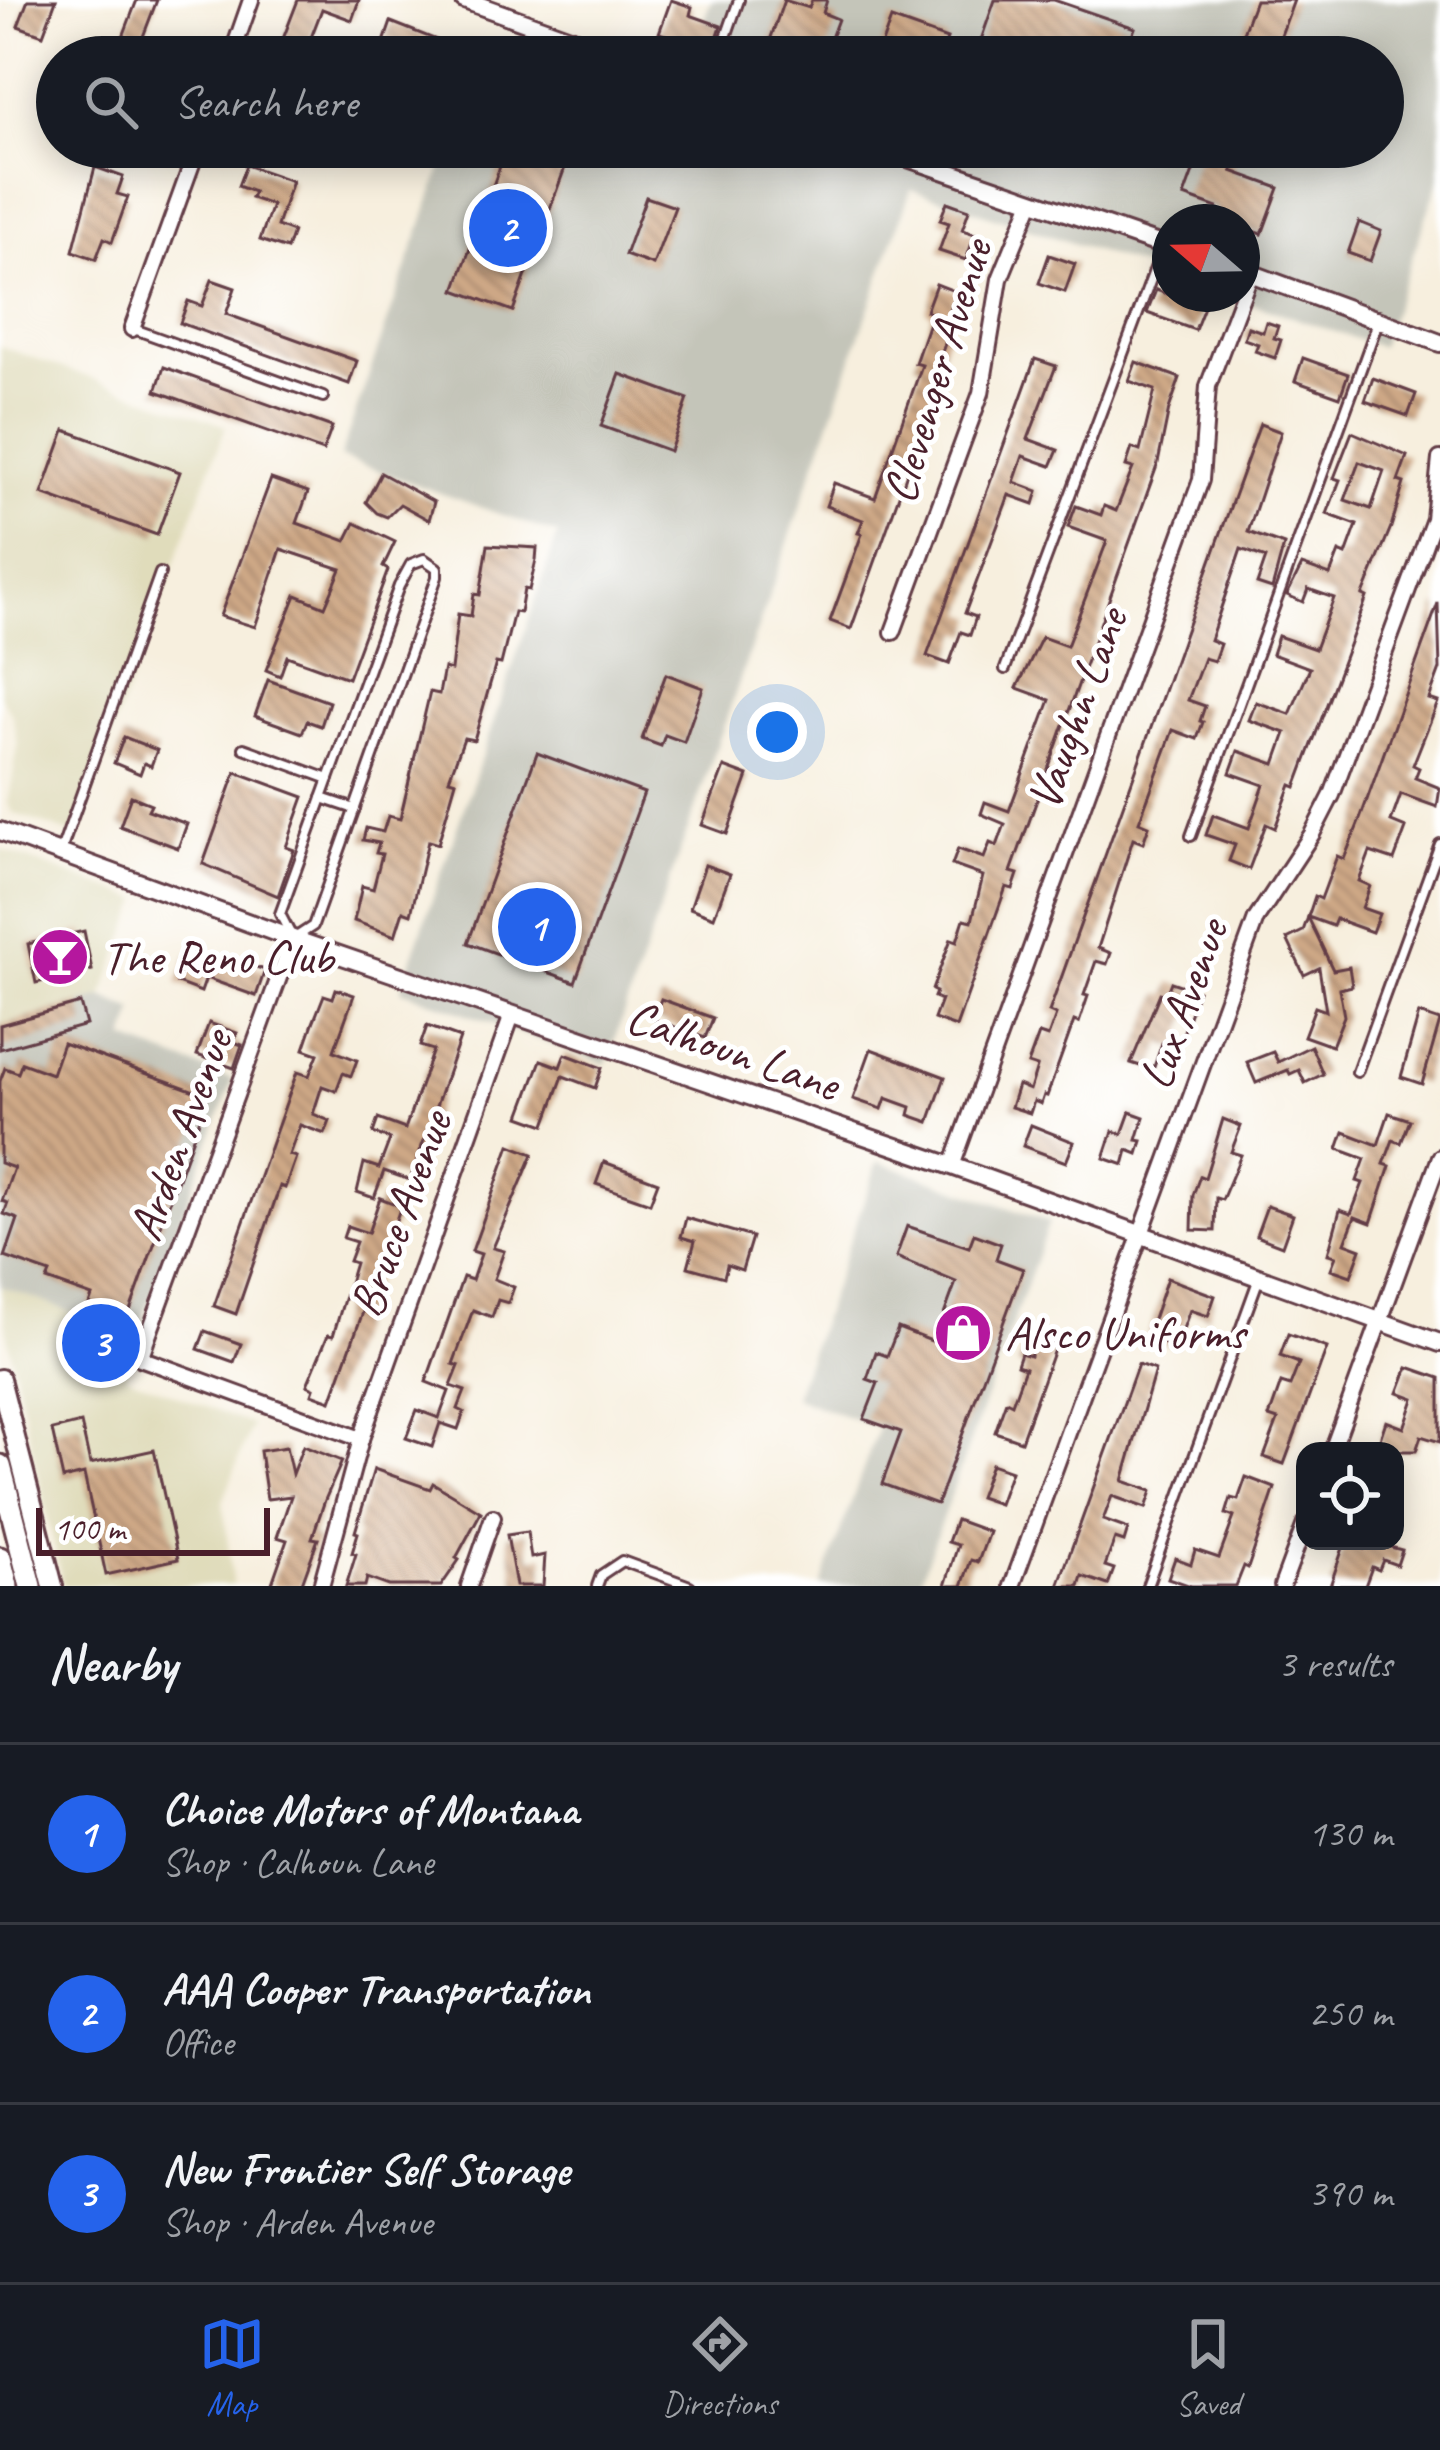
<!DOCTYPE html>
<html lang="en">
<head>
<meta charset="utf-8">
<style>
	:root { --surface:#171b24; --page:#242831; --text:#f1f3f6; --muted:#9ea1a6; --line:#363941; --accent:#2563eb }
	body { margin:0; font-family:Caveat,sans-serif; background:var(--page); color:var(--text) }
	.controls { position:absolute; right:36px; bottom:36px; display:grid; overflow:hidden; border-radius:24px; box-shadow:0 6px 30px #0003 }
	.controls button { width:108px; height:108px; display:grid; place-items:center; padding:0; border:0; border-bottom:3px solid var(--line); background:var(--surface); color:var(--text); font:60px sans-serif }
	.compass { position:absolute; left:1152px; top:204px; width:108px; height:108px; border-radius:50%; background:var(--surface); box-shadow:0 6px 30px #0003; rotate:290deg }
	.scale { position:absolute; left:36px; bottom:30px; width:234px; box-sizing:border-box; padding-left:12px; border:6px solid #4a1f2b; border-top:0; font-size:33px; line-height:42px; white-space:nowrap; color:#4a1f2b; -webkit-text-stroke:9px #fff; paint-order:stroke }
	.you { position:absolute; left:777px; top:732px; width:42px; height:42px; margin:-30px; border:9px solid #fff; border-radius:50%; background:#1a73e8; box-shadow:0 0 0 18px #1a73e833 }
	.badge { display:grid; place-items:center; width:78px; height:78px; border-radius:50%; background:var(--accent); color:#fff; font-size:39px; font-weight:700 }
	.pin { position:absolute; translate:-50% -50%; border:6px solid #fff; box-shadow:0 3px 12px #0006 }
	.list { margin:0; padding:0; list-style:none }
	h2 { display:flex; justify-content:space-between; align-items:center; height:156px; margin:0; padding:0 48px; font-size:51px }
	h2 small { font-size:39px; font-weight:400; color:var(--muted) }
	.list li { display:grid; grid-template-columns:78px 1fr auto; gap:36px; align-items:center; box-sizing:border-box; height:180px; padding:0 48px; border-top:3px solid var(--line) }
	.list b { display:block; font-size:45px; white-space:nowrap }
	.list p { margin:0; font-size:39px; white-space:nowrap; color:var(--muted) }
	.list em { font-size:39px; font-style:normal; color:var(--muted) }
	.icon { flex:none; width:66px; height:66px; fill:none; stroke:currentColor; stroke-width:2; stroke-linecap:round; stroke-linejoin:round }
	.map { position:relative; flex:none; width:1440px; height:1586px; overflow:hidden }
	.search { position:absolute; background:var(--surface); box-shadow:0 6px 30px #0003; left:36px; right:36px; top:36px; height:132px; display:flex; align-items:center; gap:30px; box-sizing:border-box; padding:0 42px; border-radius:66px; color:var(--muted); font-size:45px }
	.sheet { height:696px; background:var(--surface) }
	nav { display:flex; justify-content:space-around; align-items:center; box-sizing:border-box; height:168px; border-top:3px solid var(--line); background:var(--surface); font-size:33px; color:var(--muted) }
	nav a { display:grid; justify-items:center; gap:6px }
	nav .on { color:var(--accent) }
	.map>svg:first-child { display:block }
	.built { fill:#e0dcbb }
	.industrial { fill:#c4c5b9 }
	.building { fill:url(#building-back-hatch); fill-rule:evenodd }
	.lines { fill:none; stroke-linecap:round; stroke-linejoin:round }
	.service-casing { stroke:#643e46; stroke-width:14 }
	.minor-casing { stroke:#643e46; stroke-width:20 }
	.tertiary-casing { stroke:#643e46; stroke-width:22 }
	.secondary-casing { stroke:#643e46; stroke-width:24 }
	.primary-casing { stroke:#643e46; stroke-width:27 }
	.service { stroke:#fff; stroke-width:8 }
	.minor { stroke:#fff; stroke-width:14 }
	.tertiary { stroke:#fff; stroke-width:16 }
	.secondary { stroke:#fff; stroke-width:18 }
	.primary { stroke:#fff; stroke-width:21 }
	.labels { text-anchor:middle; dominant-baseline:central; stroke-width:10; stroke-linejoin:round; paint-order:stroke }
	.street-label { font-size:48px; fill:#4a1f2b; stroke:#fff }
	.poi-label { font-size:48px; fill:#4a1f2b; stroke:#fff; text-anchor:start }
</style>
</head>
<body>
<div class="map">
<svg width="1440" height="1586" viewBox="0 0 1440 1586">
	<defs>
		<pattern id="building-back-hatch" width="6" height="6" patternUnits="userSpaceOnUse" patternTransform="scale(3)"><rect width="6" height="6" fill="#cea886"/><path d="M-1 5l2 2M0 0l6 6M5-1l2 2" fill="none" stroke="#a9886e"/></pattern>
	</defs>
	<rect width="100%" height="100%" fill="#fff"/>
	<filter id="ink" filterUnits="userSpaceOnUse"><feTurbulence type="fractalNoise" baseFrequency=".00833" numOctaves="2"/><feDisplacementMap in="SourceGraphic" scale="24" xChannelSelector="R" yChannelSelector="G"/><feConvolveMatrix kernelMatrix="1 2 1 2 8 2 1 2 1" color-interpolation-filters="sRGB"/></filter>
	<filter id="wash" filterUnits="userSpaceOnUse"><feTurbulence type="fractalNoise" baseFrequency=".004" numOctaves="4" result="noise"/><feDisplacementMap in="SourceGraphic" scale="48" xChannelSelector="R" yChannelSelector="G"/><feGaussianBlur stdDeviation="2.7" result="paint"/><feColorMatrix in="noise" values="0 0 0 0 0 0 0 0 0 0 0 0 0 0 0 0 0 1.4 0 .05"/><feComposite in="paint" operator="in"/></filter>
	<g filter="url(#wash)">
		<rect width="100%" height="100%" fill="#f7efde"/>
		<!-- built -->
		<g class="built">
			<polygon points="0,346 226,426 74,835 13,813 8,804 18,745 12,715 0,696"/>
			<polygon points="0,849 140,900 102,997 0,1026"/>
			<polygon points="0,1286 136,1336 125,1375 252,1425 223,1501 233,1586 63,1586 8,1341"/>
		</g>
		<!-- industrial -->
		<g class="industrial">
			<polygon points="711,0 1440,0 1440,178 1380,347 1224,294 1242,294 1242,222 1170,222 1170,276 911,189 606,1064 401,990 558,535 340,457 449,147 1383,147 1383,57 690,57"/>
			<polygon points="102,997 135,1011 126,1040 233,1080 136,1336 0,1286 0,1026"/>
			<polygon points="878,1161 1049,1222 918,1586 821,1586 878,1428 794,1397"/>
		</g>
		<g id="blocks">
			<!-- building -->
			<g class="building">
				<polygon points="28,0 56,0 43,35 18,26"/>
				<polygon points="137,0 157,0 141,42 178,57 119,57 107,50 111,39 121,42"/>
				<polygon points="298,0 359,0 352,20 322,9 307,48 283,39"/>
				<polygon points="671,0 692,7 690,15 721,26 713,50 659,33"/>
				<polygon points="784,0 809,8 812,0 827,0 823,13 838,19 824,57 781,57 766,52"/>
				<polygon points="995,0 1054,0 1135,28 1124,57 975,57"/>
				<polygon points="1255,0 1294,0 1273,57 1234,57"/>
				<polygon points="891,19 947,39 941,57 877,57"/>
				<polygon points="391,22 447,44 442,57 406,49 403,56 382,48"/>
				<polygon points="507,147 526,147 567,162 513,311 455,290"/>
				<polygon points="1202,147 1219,147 1238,154 1232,171 1279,188 1262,234 1242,227 1242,222 1214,217 1217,208 1184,196"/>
				<polygon points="246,165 292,181 277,226 293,232 287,249 260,240 272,205 251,198 254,192 238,186"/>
				<polygon points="95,167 123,177 117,194 128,197 112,242 104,238 96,259 73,251"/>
				<polygon points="646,197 675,207 653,265 625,255"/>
				<polygon points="947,202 969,210 962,230 975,234 966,260 939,251 949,223 940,220"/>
				<polygon points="1359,222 1381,231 1370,261 1348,253"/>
				<polygon points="1049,255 1075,264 1065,292 1039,283"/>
				<polygon points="212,280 235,288 226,314 357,361 349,384 180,323 188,301 202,306"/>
				<polygon points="936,284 957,292 943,330 949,332 932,381 939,384 851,629 830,621 862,534 858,533 863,520 826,506 834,483 875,498 922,365 915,363 932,314 926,311"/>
				<polygon points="1156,290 1204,307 1195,330 1147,313"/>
				<polygon points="1266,322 1278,326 1274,338 1281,340 1275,358 1255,351 1258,344 1244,339 1248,327 1263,332"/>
				<polygon points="1303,358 1348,374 1340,397 1295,381"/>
				<polygon points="1035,359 1056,366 1028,439 1058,450 1051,466 1023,456 1014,482 1038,491 1034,504 1009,495 965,613 976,617 970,635 961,632 949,664 927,656"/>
				<polygon points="1136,362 1180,378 1169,409 1158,463 1011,872 1018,874 1013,889 1006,887 956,1027 934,1019 941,1000 934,997 936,992 932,990 951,939 957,941 964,919 972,921 983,876 952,865 958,849 984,858 990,843 997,846 1005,824 981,814 985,802 1009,811 1050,700 1017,688 1042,637 1067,646 1107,541 1068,527 1076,506 1101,515 1104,506 1116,511 1133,468 1126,466 1132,448 1140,451 1155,390 1129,381"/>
				<polygon points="164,367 332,427 323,451 156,391"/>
				<polygon points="620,374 688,399 670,451 601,426"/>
				<polygon points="1373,378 1416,394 1408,416 1365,401"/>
				<polygon points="1260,424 1281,432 1248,532 1284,545 1272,589 1257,584 1266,558 1241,549 1210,640 1220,644 1214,661 1204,658 1188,700 1205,706 1200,721 1203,722 1197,739 1173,730 1139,822 1149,826 1143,843 1133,839 1098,948 1111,953 1107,964 1096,961 1084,995 1088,996 1079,1023 1074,1021 1047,1096 1044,1095 1041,1104 1034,1101 1030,1113 1011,1107 1018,1085 1030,1090 1037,1067 1028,1064 1039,1034 1048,1037 1056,1015 1049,1012"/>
				<polygon points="65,430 180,472 157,535 42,494"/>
				<path d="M1352,432L1407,456L1398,481L1404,483L1391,527L1363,595L1367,597L1296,787L1291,785L1275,828L1266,824L1249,869L1229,861L1235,845L1206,835L1213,815L1249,828L1264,785L1230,773L1238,751L1275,764L1286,733L1249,720L1256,702L1290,714L1310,668L1272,654L1278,636L1315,649L1334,598L1308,589L1303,602L1287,595L1302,565L1330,575L1339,552L1346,555L1357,525L1327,514L1340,480L1334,478ZM1359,462L1384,471L1371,509L1345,500Z"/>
				<polygon points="381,473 434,502 429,520 400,504 387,517 377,513 366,502"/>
				<polygon points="271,479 308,492 297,523 346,541 355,523 395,542 383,567 388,570 348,678 287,656 280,676 266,670 296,595 325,607 341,569 281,549 255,627 220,616"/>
				<polygon points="488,545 537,548 536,560 529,590 524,589 520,613 514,612 501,664 496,663 474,740 464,738 449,779 456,781 438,844 428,841 411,914 403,911 395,936 354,921 362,886 373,889 382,854 376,853 379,843 363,840 366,828 383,832 388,816 400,819 430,692 439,694 444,668 451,670 458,614 471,616 474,594 480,595"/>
				<polygon points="1438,603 1440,669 1429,699 1438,702 1413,765 1419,768 1415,778 1440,788 1437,807 1401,794 1391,822 1406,828 1394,860 1370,852 1359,881 1370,886 1362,908 1379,914 1372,932 1336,919 1333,926 1308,917 1315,896 1321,899 1337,856 1344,859 1359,822"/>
				<polygon points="666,674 703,688 684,742 665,735 661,746 642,739"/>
				<polygon points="268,680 329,702 321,726 307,721 302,733 255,716"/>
				<polygon points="124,737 157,750 151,766 144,763 140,774 114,763"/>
				<polygon points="537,753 644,793 575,982 468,943"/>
				<polygon points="724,767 748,776 727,834 702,825"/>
				<polygon points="236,772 304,797 286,847 294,850 278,896 203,864"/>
				<polygon points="131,796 151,804 148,810 187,824 178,848 120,826"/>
				<polygon points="705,865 730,874 714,917 690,908"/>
				<polygon points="1308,917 1333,970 1349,967 1352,986 1339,989 1344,1016 1332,1046 1304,1036 1315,1007 1326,1011 1319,968 1304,975 1287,939 1303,931"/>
				<polygon points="84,931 92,970 36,983 28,944"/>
				<polygon points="189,952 236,968 238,961 265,970 256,996 206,978 201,992 177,983"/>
				<polygon points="1171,982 1198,991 1178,1048 1162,1043 1153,1070 1131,1063 1160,993 1166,995"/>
				<polygon points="336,989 354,995 334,1051 357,1060 351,1076 343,1073 336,1091 322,1086 313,1114 330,1121 325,1134 300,1125 289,1155 296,1157 285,1188 280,1186 236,1314 214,1306 297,1072 309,1076 318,1054 304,1049 313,1023 324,995 333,998"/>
				<polygon points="661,999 713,1018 705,1038 653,1019"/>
				<polygon points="80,1003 86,1025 0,1049 0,1025"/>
				<polygon points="1419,1014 1440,1021 1422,1084 1401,1077"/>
				<polygon points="209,1023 237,1033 234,1042 242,1045 234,1068 197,1055"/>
				<polygon points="427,1026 460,1038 410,1180 384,1171 374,1198 357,1192 364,1163 379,1168 390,1139 373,1133 378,1119 405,1129 433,1050 420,1046"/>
				<polygon points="63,1043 208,1096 124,1327 128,1328 117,1361 74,1346 92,1296 47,1280 50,1273 5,1257 18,1219 4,1214 8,1203 2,1201 14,1168 0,1163 0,1081 5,1068 18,1073 22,1063 52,1074"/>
				<polygon points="1311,1046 1323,1074 1305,1083 1299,1070 1290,1074 1288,1070 1256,1083 1247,1062 1273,1052 1278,1062"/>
				<polygon points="871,1049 945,1077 929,1122 909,1115 911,1107 886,1098 882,1109 853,1099"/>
				<polygon points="565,1054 602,1068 595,1088 563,1076 545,1125 520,1116 541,1060 560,1067"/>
				<polygon points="1130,1112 1144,1117 1137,1140 1142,1141 1138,1154 1128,1150 1124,1165 1104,1158 1113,1131 1122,1134"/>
				<polygon points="1389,1113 1410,1120 1401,1143 1393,1140 1384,1164 1390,1166 1371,1223 1355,1217 1345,1243 1361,1249 1351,1276 1331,1269 1336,1256 1328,1254 1340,1210 1351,1214 1363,1183 1357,1181 1365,1159 1338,1149 1344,1132 1378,1145"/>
				<polygon points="1223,1119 1241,1126 1231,1152 1241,1155 1222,1200 1216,1198 1215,1231 1192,1230 1193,1195 1200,1176 1205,1178"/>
				<polygon points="1031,1125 1074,1142 1066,1162 1023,1146"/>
				<polygon points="510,1145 533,1154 493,1248 504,1251 494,1279 514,1287 508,1303 498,1300 492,1317 473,1310 453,1364 459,1366 451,1386 465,1391 458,1409 464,1412 458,1429 440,1423 432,1447 406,1438 417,1410 439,1418 449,1391 426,1382 463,1277 472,1280 481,1254 472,1251"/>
				<polygon points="604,1162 658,1182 650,1203 596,1184"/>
				<polygon points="380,1198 401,1206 331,1401 312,1394 314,1388 307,1385 328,1335 333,1336 355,1263 349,1261 356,1242 343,1238 347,1226 368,1233"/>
				<polygon points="1267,1206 1293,1215 1282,1246 1256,1236"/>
				<polygon points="686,1218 752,1237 742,1270 727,1265 724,1277 688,1267 695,1241 681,1237"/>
				<polygon points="907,1226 969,1247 974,1234 1001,1244 996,1259 1023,1269 937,1504 882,1484 901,1432 864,1419 878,1383 867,1379 876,1352 887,1356 898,1328 934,1342 956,1282 896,1257"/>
				<polygon points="1167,1278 1215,1296 1208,1316 1190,1310 1176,1348 1147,1337"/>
				<polygon points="205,1331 241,1344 234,1362 198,1349"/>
				<polygon points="1288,1334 1327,1348 1284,1464 1264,1457 1278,1420 1269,1417 1281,1383 1290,1386 1299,1363 1280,1356"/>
				<polygon points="1037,1337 1056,1344 1021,1441 995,1432 1006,1401 1012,1404 1025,1368 1017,1365 1021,1353 1030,1356"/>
				<polygon points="1138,1364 1155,1370 1123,1481 1152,1491 1146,1508 1112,1496 1103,1520 1128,1529 1124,1542 1115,1539 1105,1566 1114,1569 1108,1585 1082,1576 1079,1586 1058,1586"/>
				<polygon points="1408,1367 1440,1378 1440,1442 1421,1436 1416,1451 1376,1451 1386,1421 1404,1428 1414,1399 1398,1393"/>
				<polygon points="81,1423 90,1464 154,1450 178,1559 106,1575 84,1474 63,1479 52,1430"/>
				<polygon points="303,1446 342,1461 325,1500 312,1538 318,1539 301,1586 271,1586 287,1540 277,1537 291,1496 267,1499 260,1451 286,1447 292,1474"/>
				<polygon points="991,1464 1011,1471 999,1504 979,1497"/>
				<polygon points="374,1469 430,1489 433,1483 481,1512 456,1558 459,1560 441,1586 389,1586 367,1578 365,1586 346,1586 356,1554 352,1553 358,1533 355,1532"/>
				<polygon points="1246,1477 1275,1488 1248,1568 1244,1566 1236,1586 1191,1586 1168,1578 1175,1558 1191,1564 1195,1550 1219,1558 1234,1517 1226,1514 1231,1498 1238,1500"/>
				<polygon points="956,1520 989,1532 978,1562 971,1560 962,1586 945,1586 958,1545 948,1542"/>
				<polygon points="527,1532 531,1558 545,1555 543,1586 516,1586 507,1535"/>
				<polygon points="1367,1541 1402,1550 1397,1565 1383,1560 1379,1570 1372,1567 1365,1586 1330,1586 1345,1542 1364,1549"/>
			</g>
		</g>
	</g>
	<g filter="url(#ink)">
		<use href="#blocks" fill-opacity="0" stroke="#643e46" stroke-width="3"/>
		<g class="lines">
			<!-- service casing -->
			<g class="service-casing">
				<g id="service">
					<polyline points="719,57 739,0"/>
					<polyline points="134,329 323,397"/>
					<polygon points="424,559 437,568 437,577 313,926 293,939 280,914 399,586 411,564"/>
					<polyline points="1005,669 1163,247"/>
					<polyline points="244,748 329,779"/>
					<polyline points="322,798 355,809"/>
					<polyline points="1191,836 1378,322"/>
					<polyline points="61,851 160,573"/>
					<polyline points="1357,1072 1440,844"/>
					<polyline points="597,1586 601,1575 622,1561 690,1586"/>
					<polyline points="1147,1586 1259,1278"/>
				</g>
			</g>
			<!-- minor casing -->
			<g class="minor-casing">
				<g id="minor">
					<polyline points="231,57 251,0"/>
					<polyline points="132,329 198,147"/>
					<polyline points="893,632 981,393 1000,279 1032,201"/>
					<polyline points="293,939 140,1358 361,1439"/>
					<polyline points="952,1166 1201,480 1208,386 1251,273"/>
					<polyline points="1332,1451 1440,1157"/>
					<polyline points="321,1586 361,1439 512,1015"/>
					<polyline points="469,1586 493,1517"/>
					<polyline points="1012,1586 1256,919 1312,834 1332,795 1434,519 1440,459"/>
					<polyline points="1282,1586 1305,1524"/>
				</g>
			</g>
			<!-- tertiary casing -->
			<g class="tertiary-casing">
				<g id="tertiary">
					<polyline points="464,0 623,57"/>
					<polyline points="876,147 1170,248"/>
					<polyline points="1242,270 1440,343"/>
					<polyline points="0,831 293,939 952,1166 1440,1343"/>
				</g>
			</g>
			<!-- secondary casing -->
			<g class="secondary-casing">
				<polyline id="secondary" points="0,1379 53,1586"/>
			</g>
			<!-- primary casing -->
			<g class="primary-casing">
				<g id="primary">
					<polyline points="0,1466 31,1586"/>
					<polyline points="0,1558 7,1586"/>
				</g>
			</g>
			<!-- service -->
			<use href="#service" class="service"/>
			<!-- minor -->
			<use href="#minor" class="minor"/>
			<!-- tertiary -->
			<use href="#tertiary" class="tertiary"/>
			<!-- secondary -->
			<use href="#secondary" class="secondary"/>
			<!-- primary -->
			<use href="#primary" class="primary"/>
		</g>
	</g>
	<!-- icons -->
	<defs>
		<g id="bar-disc" transform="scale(3)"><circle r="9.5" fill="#b5179e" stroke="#fff"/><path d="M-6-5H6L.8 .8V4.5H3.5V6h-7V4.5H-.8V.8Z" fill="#fff"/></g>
		<g id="shop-disc" transform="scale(3)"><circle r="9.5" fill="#b5179e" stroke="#fff"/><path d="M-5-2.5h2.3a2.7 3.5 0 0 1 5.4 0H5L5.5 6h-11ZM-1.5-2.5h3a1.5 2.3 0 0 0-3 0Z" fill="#fff"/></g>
	</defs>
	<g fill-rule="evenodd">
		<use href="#bar-disc" x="60" y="957"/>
		<use href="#shop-disc" x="963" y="1333"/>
	</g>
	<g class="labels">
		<!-- street labels -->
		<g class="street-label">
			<text transform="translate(937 371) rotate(-73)">Clevenger Avenue</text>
			<text transform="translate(1077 709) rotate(-70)">Vaughn Lane</text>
			<text transform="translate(1183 1004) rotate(-70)">Lux Avenue</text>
			<text transform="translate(733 1050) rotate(19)">Calhoun Lane</text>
			<text transform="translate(180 1135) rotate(-70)">Arden Avenue</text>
			<text transform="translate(400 1214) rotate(-70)">Bruce Avenue</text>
		</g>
		<!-- poi labels -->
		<g class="poi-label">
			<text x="102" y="957">The Reno Club</text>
			<text x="1005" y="1333">Alsco Uniforms</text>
		</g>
	</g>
</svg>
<div class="controls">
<button><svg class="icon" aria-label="locate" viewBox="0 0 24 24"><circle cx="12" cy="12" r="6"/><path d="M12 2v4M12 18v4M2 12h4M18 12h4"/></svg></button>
</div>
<svg class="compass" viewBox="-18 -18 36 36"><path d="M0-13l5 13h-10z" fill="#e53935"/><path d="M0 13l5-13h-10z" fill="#9ea1a6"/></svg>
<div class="scale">100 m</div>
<div class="you"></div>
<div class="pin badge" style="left:537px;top:927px">1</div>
<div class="pin badge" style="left:508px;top:228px">2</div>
<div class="pin badge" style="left:101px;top:1343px">3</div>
<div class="search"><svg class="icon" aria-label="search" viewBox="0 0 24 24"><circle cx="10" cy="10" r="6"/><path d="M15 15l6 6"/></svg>Search here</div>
</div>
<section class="sheet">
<h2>Nearby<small>3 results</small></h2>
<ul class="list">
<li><span class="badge">1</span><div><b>Choice Motors of Montana</b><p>Shop · Calhoun Lane</p></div><em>130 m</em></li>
<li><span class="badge">2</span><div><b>AAA Cooper Transportation</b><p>Office</p></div><em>250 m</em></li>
<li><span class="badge">3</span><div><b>New Frontier Self Storage</b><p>Shop · Arden Avenue</p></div><em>390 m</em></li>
</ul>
</section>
<nav>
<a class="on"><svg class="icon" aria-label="map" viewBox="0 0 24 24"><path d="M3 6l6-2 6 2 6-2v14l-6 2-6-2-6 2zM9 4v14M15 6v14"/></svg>Map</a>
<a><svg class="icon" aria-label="directions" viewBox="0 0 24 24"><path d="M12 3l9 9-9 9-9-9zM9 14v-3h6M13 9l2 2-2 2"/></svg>Directions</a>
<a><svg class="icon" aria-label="saved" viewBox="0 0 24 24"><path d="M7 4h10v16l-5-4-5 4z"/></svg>Saved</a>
</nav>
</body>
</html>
